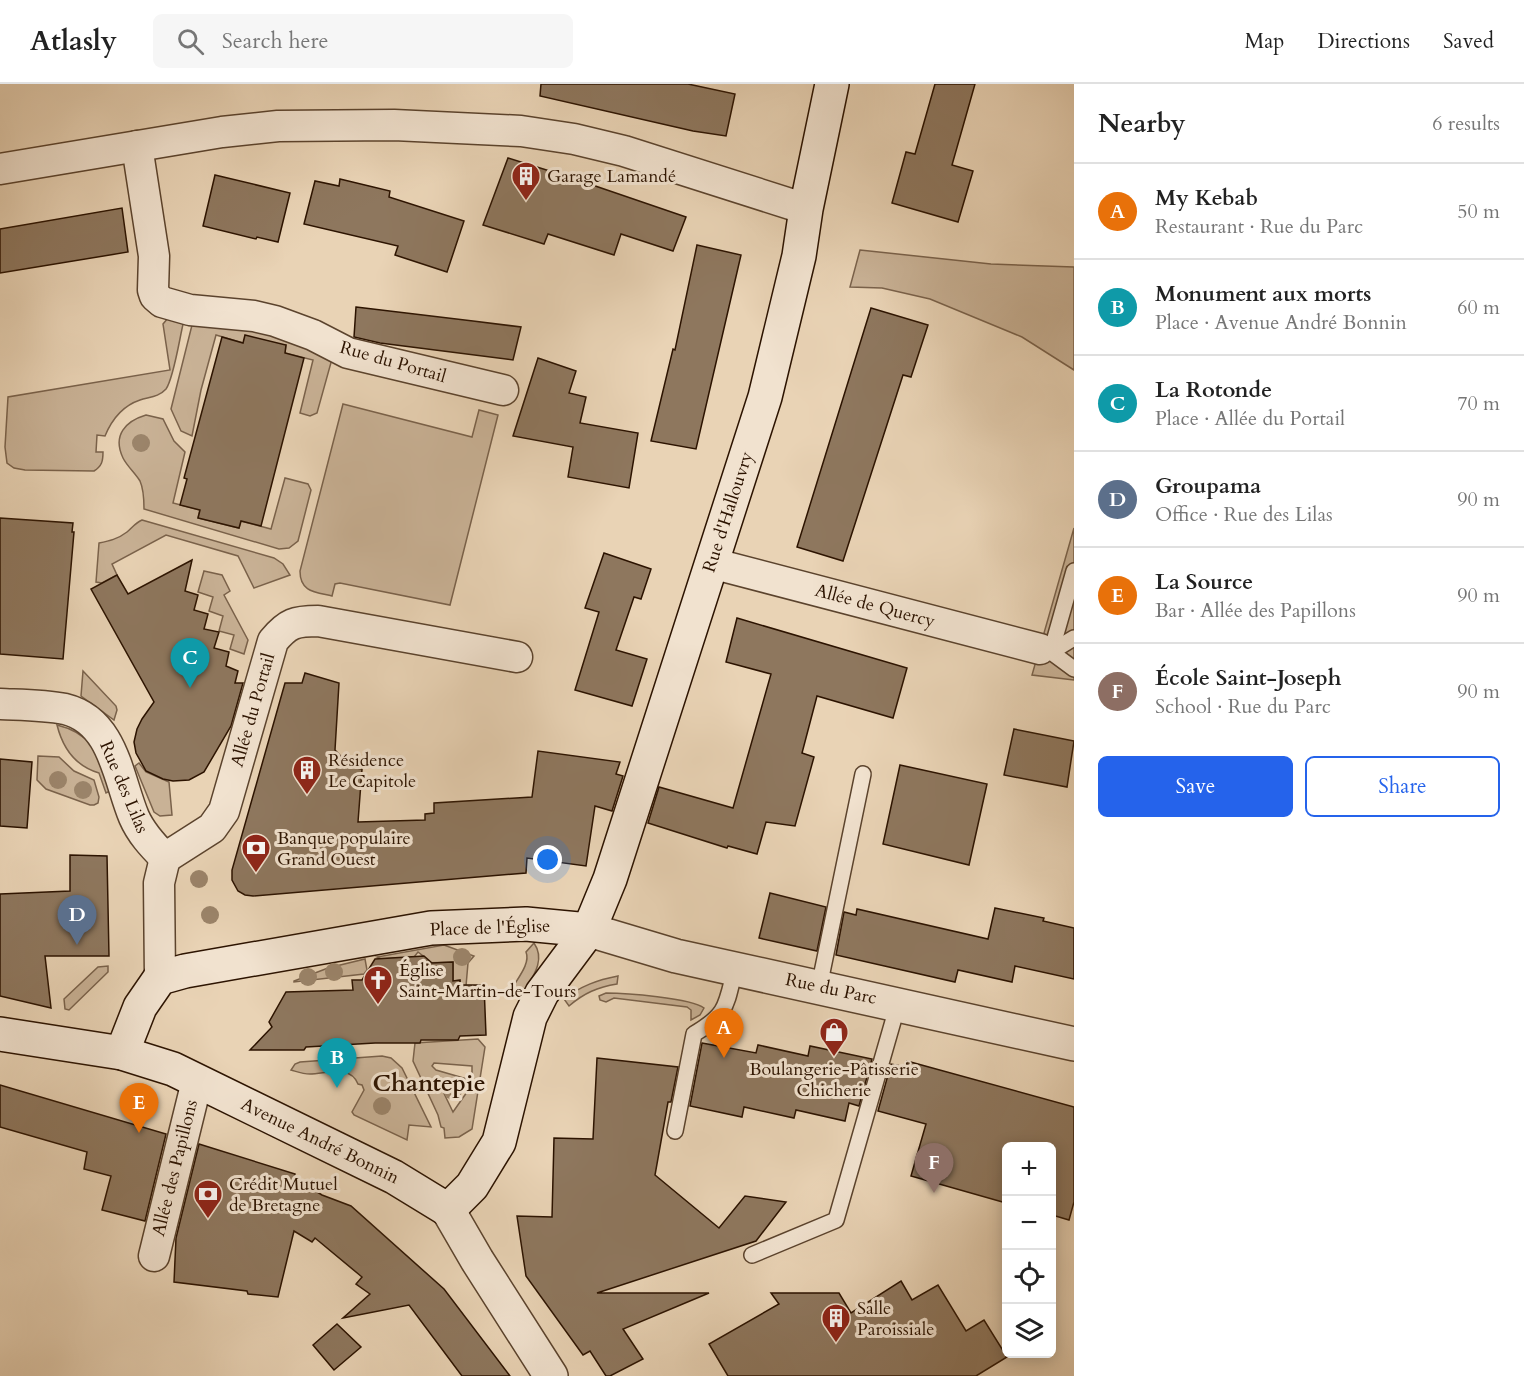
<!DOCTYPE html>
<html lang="en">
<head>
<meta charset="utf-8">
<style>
	:root { --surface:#fff; --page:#f6f6f6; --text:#222; --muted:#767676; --line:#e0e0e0; --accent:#2563eb }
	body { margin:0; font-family:Cardo,serif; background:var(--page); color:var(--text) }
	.controls { position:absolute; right:18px; bottom:18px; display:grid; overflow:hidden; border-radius:9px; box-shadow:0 3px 15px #0003 }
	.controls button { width:54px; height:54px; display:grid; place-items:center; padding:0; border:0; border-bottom:2px solid var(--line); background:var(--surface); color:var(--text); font:30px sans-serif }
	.you { position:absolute; left:548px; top:776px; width:21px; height:21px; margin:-15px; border:4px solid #fff; border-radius:50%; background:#1a73e8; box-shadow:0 0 0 9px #1a73e833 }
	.badge { display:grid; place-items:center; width:39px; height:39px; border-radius:50%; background:var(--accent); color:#fff; font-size:20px; font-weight:700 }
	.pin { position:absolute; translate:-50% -50px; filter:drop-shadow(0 2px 3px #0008) }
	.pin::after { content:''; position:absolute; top:32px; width:21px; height:18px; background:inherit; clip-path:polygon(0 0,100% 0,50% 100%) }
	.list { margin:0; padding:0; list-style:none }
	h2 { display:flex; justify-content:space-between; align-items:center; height:78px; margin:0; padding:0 24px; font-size:26px }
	h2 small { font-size:20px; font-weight:400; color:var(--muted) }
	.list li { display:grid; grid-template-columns:39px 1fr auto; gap:18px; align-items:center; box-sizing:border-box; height:96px; padding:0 24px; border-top:2px solid var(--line) }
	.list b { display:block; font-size:22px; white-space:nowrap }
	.list p { margin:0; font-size:20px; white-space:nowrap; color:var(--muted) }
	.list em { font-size:20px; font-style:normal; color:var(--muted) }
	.actions { display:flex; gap:12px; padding:18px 24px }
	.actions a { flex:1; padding:14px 0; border:2px solid var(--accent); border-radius:9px; text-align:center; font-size:21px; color:var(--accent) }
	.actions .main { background:var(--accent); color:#fff }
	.icon { flex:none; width:33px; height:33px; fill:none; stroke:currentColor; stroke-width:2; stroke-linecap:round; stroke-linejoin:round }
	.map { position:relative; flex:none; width:1074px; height:1292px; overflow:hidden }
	header { display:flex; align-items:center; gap:36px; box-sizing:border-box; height:84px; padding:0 30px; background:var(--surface); border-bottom:2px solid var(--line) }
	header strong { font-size:28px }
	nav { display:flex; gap:33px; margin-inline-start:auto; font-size:21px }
	.search { width:420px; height:54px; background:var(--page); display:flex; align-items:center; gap:15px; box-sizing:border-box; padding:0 21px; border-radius:9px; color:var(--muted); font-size:22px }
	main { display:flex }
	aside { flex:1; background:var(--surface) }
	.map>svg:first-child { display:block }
	.green { fill:#c9b296; stroke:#7a624b; stroke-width:1.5; fill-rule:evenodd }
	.building { fill:#8e775e; stroke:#2c1300; stroke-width:1.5 }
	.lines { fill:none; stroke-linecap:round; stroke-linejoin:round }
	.service-casing { stroke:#5b432d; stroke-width:18 }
	.minor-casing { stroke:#5b432d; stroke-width:33 }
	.tertiary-casing { stroke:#5b432d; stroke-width:36 }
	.secondary-casing { stroke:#2c1300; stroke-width:36 }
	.service { stroke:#f1e2cf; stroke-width:15 }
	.minor { stroke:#f1e2cf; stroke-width:30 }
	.tertiary { stroke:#f1e2cf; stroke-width:33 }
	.secondary { stroke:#f1e2cf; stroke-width:33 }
	.tree { fill:#9b846a }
	.labels { text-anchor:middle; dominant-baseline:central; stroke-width:6; stroke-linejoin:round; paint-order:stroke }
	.poi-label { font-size:18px; fill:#2c1300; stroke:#f1e2cf; text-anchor:start }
	.street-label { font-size:18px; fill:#2c1300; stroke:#f1e2cf }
	.district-label { font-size:24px; font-weight:bold; fill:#2c1300; stroke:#f1e2cf }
</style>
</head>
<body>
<header>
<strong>Atlasly</strong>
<div class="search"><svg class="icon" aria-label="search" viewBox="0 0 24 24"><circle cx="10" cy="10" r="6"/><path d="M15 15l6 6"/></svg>Search here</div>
<nav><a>Map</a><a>Directions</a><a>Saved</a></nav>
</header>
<main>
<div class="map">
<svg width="1074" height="1292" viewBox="0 0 1074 1292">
	<rect width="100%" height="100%" fill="#e9d3b5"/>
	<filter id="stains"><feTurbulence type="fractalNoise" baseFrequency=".00333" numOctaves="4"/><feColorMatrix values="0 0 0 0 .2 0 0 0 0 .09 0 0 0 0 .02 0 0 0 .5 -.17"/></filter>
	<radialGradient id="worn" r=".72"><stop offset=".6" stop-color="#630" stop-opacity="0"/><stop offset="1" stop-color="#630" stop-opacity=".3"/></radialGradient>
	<!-- green -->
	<g class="green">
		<polygon points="860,166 991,180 1074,183 1074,286 1022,253 930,215 882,204 850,203"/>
		<path d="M168,234L184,236C180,251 174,294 166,305C159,313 149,313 140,316C122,322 112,335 105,352L97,351L96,368H103C103,377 102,382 94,387L25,386L14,384L7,379L5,363L8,313L170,286L163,240Z"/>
		<polygon points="193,237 269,247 332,275 317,329 310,332 300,329 313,276 285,269 286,261 243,259 216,251 201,306 192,352 181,347 171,325"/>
		<path d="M343,320L472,353L479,326L498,331L450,521L340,499L335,500L332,512C315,508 300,508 300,487Z"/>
		<path d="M146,331L163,335L174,357L185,368L173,419L200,426L198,434L239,444L241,437L271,445L285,394L308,400L311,406L298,457L289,464L279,465L144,425C144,416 144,406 140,397C135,389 127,382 123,374C112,351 126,337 146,331Z"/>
		<path d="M142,436L274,474L283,480L290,491L254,504L238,472L166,451L112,480L117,491L102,499L96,498L99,459C109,457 118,455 127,448C132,444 135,439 142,436Z"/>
		<polygon points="1074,444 1074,596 1032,591"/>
		<polygon points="204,487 222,491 230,507 224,511 248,556 244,570 230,565 234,551 219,547 223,532 209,527 213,513 198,508"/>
		<polygon points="83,587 116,622 117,626 114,636 81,612"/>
		<path d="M57,641C95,650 99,674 112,706L106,709L99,689C75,682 63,665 57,641Z"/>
		<polygon points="38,672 59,673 74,687 94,696 99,713 98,719 94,721 90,721 46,705 37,696"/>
		<polygon points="139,679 146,688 169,698 172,731 160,732 154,728 135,682"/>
		<path d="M534,859C547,878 530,896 521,913L510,908C516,896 531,880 526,868Z"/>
		<polygon points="444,861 474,872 468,879 466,902 461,902 460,896 453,897 453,878 423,879 419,878 423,872 418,868 414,873 381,875 377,873"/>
		<polygon points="365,875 367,886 364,890 294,898 294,897 328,884"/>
		<polygon points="108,882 108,888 69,926 65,925 64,915 98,883"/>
		<path d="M618,892L617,900C598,903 584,909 569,922L564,915C581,902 597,896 618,892Z"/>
		<path d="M606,909C625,909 691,914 704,924L700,931L691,936V926L687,923L614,914L606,918L600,916L599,912Z"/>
		<path d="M478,955L485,963L472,1045L459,1053L445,1054L444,1044L441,1043L438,1031L413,977L415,959ZM434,979L472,982V994L467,995L436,986L432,982ZM439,994L464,1005L467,1008L453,1028L438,997Z"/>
		<path d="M382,972L391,974L402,984L431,1043L409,1041L407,1056L354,1031L352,1028L364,1006L362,1001L358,1000C350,980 326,990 310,990C303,990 298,988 291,986L295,980L300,978Z"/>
	</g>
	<!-- building -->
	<g class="building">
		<polygon points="541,0 688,0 735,10 726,52 693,47 540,12"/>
		<polygon points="935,0 975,0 952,81 973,87 958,138 892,119 906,68 915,70"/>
		<polygon points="508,74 569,93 686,133 673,167 621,150 614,171 548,150 544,160 483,141"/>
		<polygon points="215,91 290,109 278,158 257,153 256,155 203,142"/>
		<polygon points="340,95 390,107 389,113 464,137 447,188 395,171 398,162 304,140 315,97 339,102"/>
		<polygon points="122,124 128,168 0,189 0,145"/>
		<polygon points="697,161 741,171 696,365 651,357 673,265 675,266"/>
		<polygon points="356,223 473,237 521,243 513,276 380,259 354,253"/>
		<polygon points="871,224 928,241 911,293 903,291 843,477 797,463"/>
		<polygon points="245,251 286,261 285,269 304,274 261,442 241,437 239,444 198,434 200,426 180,421 187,395 184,394 222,253 243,259"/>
		<polygon points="538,274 576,287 569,309 586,313 580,339 638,349 629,404 568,393 573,363 513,352"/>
		<polygon points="0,434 73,439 72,448 74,448 63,575 0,570"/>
		<polygon points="604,469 651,485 641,515 634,513 616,566 647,575 632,622 575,606 599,528 585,524"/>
		<polygon points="192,476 185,507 198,511 194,526 208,530 204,545 219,548 214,564 229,568 226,582 238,587 235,599 243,599 231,642 204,688 189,696 173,697 163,695 146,687 136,669 134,658 137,645 142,635 154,618 91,505 117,491 128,510"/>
		<polygon points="737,534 907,584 893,634 817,612 802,669 814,673 795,742 766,738 757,770 728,762 727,764 648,739 659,703 733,724 771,590 726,578"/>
		<polygon points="305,589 339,599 335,666 351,683 362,685 358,738 425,736 425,730 434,729 434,719 532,713 538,667 620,678 616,690 623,692 612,727 595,722 586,782 527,774 526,789 253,812 245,811 238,807 232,796 232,786 285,599 302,599"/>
		<polygon points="1014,645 1074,657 1067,703 1004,691"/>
		<polygon points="0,675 32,678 27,744 0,742"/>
		<polygon points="900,681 987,700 969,781 883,760"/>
		<polygon points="70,771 107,772 109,872 45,872 51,924 0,912 0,810 70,807"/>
		<polygon points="770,809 826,823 817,867 759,854"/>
		<polygon points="995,824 1044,834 1043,837 1074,844 1074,895 1015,882 1012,898 958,886 955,898 836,871 844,828 856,831 857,825 988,855"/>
		<polygon points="424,872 432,879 453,878 453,897 460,896 460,901 484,901 486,951 460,952 458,956 421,956 420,959 375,959 306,963 304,966 250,966 272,943 269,938 286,908 353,906 352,896 362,896 375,875"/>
		<polygon points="702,959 756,969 758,961 808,972 810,962 872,975 859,1022 849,1019 845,1037 796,1026 794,1034 744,1023 742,1033 690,1022"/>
		<polygon points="597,974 678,983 671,1018 668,1018 655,1091 719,1144 745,1112 786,1118 756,1157 597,1209 709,1209 623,1245 643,1275 610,1292 606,1292 590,1267 583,1271 526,1192 517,1132 552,1133 554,1054 593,1055"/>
		<polygon points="907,977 1074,1023 1074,1118 1069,1136 1052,1131 1052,1062 1006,1062 1006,1119 911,1092 926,1040 878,1027 891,980 906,983"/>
		<polygon points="0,1001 166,1050 145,1137 102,1126 111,1092 84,1085 87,1068 0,1043"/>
		<polygon points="199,1060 295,1090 294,1094 322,1111 351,1122 444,1205 510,1292 462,1292 409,1221 343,1234 370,1210 356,1200 362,1193 315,1154 312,1158 294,1147 278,1213 248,1210 247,1207 174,1198 176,1154"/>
		<polygon points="901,1197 912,1216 938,1201 966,1247 984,1236 1007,1273 976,1292 728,1292 709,1260 779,1220 771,1209 839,1209 851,1229"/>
		<polygon points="337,1240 361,1263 334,1286 313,1261"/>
	</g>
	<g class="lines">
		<!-- service casing -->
		<g class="service-casing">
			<g id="service">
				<polyline points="1074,554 1051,568 1074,585"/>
				<polyline points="1040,565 1051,568 1074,487"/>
				<polyline points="819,903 863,690"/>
				<path d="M675,1047L694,950C728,930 726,921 735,885"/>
				<polyline points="752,1171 836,1136 898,920"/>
			</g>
		</g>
		<!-- minor casing -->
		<g class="minor-casing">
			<g id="minor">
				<polyline points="137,62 154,172 153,206 155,212 162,218 190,226 254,232 275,237 313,251 348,269 503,306"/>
				<polyline points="0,85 222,48 278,42 394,41 521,47 574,55 624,67 806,125"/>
				<polyline points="711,479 1040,565"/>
				<path d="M0,620C21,621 44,621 65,625C114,637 118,695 134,733C141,749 152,761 165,774"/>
				<path d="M165,774L212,744L224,727L273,557C288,539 295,537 318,537L517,573"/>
				<polyline points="160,894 159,799 165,774"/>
				<polyline points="154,1172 197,997"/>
			</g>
		</g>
		<!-- tertiary casing -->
		<g class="tertiary-casing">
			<g id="tertiary">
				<polyline points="589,846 676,872 1074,960"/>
				<polyline points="448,1126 477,1176 551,1292"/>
			</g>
		</g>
		<!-- secondary casing -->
		<g class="secondary-casing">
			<g id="secondary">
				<polyline points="0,950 122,969 173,985 394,1093 448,1126 472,1102 499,1058 530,933 542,909 589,846 610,795 765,313 799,172 806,125 832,0"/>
				<polyline points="122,969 140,923 160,894 185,887 431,844 526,840 589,846"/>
			</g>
		</g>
		<!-- service -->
		<use href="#service" class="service"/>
		<!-- minor -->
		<use href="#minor" class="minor"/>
		<!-- tertiary -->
		<use href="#tertiary" class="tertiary"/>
		<!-- secondary -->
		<use href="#secondary" class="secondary"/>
	</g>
	<!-- trees -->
	<g class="tree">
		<circle cx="141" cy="359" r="9"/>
		<circle cx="58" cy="696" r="9"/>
		<circle cx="83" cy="706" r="9"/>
		<circle cx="199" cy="795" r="9"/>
		<circle cx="210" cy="831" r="9"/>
		<circle cx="462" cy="873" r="9"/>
		<circle cx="334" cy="888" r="9"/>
		<circle cx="308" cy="893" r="9"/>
		<circle cx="453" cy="1007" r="9"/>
		<circle cx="382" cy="1022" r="9"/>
	</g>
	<!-- icons -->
	<defs>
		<g id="building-pin" transform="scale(1.5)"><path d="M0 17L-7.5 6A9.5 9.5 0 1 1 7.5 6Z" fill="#8f2418" stroke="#f1e2cf"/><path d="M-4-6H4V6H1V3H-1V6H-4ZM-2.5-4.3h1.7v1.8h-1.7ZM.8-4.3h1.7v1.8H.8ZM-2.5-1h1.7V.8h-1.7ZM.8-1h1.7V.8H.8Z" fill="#fff"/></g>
		<g id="bank-pin" transform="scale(1.5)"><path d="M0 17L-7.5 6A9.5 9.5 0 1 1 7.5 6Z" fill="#8f2418" stroke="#f1e2cf"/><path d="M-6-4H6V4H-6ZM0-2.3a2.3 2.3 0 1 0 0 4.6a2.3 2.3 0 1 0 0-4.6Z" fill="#fff"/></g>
		<g id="church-pin" transform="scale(1.5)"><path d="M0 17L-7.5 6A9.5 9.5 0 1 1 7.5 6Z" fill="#8f2418" stroke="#f1e2cf"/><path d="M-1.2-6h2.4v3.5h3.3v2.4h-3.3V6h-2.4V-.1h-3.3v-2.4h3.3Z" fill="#fff"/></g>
		<g id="shop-pin" transform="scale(1.5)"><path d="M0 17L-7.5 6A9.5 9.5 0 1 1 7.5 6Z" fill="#8f2418" stroke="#f1e2cf"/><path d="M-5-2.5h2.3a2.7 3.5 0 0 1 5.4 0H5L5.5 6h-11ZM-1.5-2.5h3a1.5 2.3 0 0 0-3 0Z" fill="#fff"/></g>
	</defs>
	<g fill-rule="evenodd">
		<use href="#building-pin" x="526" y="92"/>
		<use href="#building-pin" x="307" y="686"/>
		<use href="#bank-pin" x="256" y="764"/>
		<use href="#church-pin" x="378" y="896"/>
		<use href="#shop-pin" x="834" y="948"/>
		<use href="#bank-pin" x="208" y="1110"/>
		<use href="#building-pin" x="836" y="1234"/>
	</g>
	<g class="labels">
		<!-- poi labels -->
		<g class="poi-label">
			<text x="547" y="92">Garage Lamandé</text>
			<text x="328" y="676">Résidence<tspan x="328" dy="21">Le Capitole</tspan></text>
			<text x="277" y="754">Banque populaire<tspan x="277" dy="21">Grand Ouest</tspan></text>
			<text x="399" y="886">Église<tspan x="399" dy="21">Saint-Martin-de-Tours</tspan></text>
			<text x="834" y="985" text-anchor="middle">Boulangerie-Pâtisserie<tspan x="834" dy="21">Chicherie</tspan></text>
			<text x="229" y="1100">Crédit Mutuel<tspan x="229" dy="21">de Bretagne</tspan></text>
			<text x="857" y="1224">Salle<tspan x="857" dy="21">Paroissiale</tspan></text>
		</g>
		<!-- street labels -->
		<g class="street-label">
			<text transform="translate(393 278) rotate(16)">Rue du Portail</text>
			<text transform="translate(728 428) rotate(-72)">Rue d'Hallouvry</text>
			<text transform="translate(875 522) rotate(15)">Allée de Quercy</text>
			<text transform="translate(253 626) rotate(-74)">Allée du Portail</text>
			<text transform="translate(124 703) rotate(67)">Rue des Lilas</text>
			<text transform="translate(490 844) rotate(-2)">Place de l'Église</text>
			<text transform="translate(831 905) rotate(12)">Rue du Parc</text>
			<text transform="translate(320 1057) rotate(26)">Avenue André Bonnin</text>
			<text transform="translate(175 1084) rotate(-76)">Allée des Papillons</text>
		</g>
		<!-- district labels -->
		<g class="district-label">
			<text x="429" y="999">Chantepie</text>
		</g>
	</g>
	<rect width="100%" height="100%" filter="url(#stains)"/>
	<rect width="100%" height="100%" fill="url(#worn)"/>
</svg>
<div class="controls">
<button>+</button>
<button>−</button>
<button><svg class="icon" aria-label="locate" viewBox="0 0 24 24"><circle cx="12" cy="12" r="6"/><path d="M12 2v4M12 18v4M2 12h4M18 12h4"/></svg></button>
<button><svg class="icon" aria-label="layers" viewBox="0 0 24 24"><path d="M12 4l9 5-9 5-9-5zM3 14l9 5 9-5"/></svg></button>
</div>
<div class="you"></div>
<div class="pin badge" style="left:724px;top:974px;background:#e8710a">A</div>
<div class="pin badge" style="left:337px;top:1004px;background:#0f9aa8">B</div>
<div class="pin badge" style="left:190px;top:604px;background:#0f9aa8">C</div>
<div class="pin badge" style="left:77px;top:861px;background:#5c6f8a">D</div>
<div class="pin badge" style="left:139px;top:1049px;background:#e8710a">E</div>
<div class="pin badge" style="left:934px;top:1109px;background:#8d6e63">F</div>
</div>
<aside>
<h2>Nearby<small>6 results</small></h2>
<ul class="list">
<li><span class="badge" style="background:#e8710a">A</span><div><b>My Kebab</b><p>Restaurant · Rue du Parc</p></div><em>50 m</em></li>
<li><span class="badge" style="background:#0f9aa8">B</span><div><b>Monument aux morts</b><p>Place · Avenue André Bonnin</p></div><em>60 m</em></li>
<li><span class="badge" style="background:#0f9aa8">C</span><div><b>La Rotonde</b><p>Place · Allée du Portail</p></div><em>70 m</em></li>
<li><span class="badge" style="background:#5c6f8a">D</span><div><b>Groupama</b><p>Office · Rue des Lilas</p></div><em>90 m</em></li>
<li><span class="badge" style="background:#e8710a">E</span><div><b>La Source</b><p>Bar · Allée des Papillons</p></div><em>90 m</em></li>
<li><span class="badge" style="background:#8d6e63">F</span><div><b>École Saint-Joseph</b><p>School · Rue du Parc</p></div><em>90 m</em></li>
</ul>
<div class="actions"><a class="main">Save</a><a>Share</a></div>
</aside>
</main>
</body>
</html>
